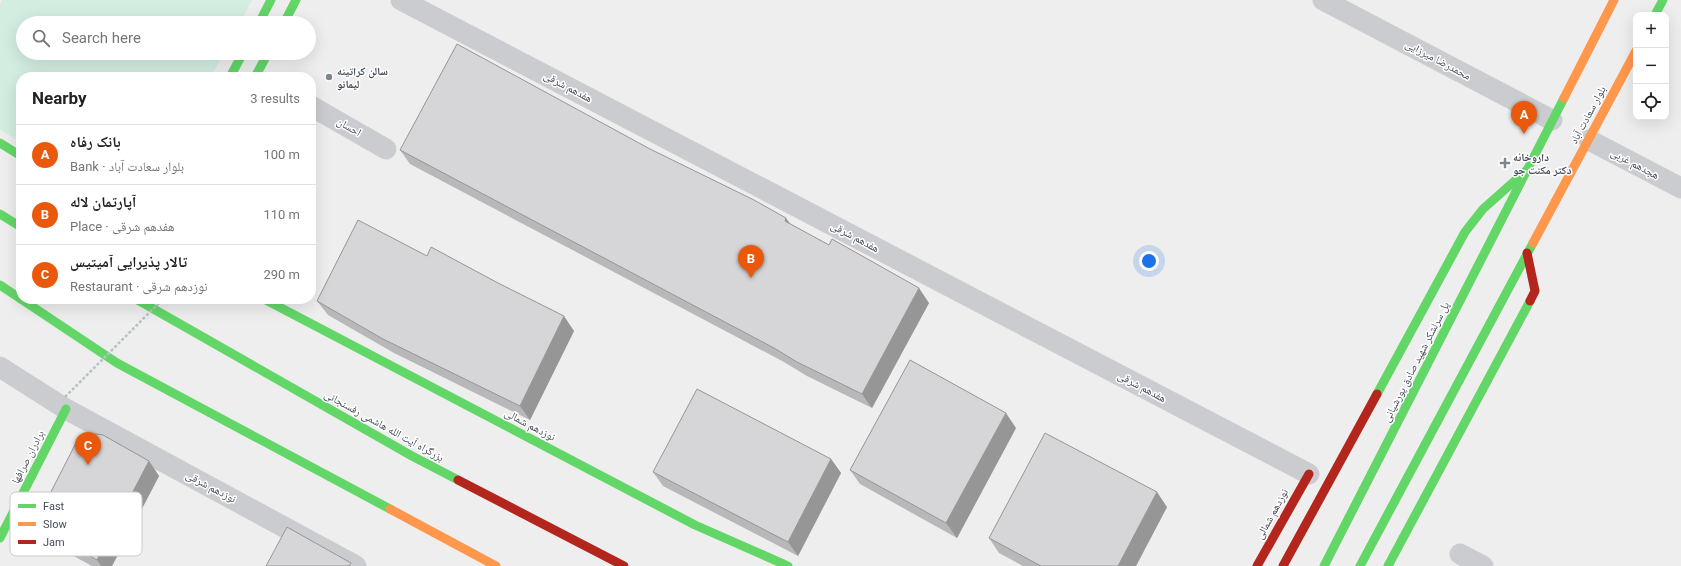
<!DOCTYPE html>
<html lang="en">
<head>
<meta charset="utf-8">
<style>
	:root { --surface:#fff; --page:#f2f2f2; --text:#222; --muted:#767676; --line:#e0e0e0; --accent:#ea580c }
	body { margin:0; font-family:Roboto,"Noto Naskh Arabic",sans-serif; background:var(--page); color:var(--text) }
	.controls { position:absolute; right:12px; top:12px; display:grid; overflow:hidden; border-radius:8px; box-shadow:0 4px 16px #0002 }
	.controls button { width:36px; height:36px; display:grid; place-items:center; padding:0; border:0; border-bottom:1px solid var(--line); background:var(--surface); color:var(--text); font:20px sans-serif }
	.you { position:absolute; left:1149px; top:261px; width:14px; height:14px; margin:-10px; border:3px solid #fff; border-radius:50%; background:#1a73e8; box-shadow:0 0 0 6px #1a73e833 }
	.badge { display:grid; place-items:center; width:26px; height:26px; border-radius:50%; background:var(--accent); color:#fff; font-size:13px; font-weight:700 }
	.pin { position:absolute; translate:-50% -33px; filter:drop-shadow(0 1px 2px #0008) }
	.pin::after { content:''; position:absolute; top:21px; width:14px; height:12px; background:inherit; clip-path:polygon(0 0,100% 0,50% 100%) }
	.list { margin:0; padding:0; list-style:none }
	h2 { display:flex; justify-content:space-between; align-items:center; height:52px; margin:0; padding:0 16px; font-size:17px }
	h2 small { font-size:13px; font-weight:400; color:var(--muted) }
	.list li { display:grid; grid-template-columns:26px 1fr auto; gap:12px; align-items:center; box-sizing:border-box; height:60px; padding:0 16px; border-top:1px solid var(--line) }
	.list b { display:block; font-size:15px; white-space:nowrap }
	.list p { margin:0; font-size:13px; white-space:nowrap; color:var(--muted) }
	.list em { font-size:13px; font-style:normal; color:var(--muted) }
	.icon { flex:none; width:22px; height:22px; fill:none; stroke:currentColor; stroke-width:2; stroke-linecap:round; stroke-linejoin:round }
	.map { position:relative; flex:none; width:1681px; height:566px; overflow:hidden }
	.search { position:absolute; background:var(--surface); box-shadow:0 4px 16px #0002; left:16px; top:16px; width:300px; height:44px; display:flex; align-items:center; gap:10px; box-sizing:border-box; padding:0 14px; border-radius:22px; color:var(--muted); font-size:15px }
	.panel { position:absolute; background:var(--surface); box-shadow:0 4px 16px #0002; left:16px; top:72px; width:300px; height:232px; border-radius:16px }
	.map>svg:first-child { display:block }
	.green { fill:#d3ede1 }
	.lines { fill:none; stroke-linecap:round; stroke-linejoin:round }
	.street { stroke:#cacccf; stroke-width:21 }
	.fast { stroke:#63d668; stroke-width:9 }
	.slow { stroke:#ff974d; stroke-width:9 }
	.jam { stroke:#b3261e; stroke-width:9 }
	.path-bridge { stroke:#b7c3c1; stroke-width:2.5; stroke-dasharray:3 2; stroke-linecap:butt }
	.wall { fill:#b8b8ba }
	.shaded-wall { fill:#969697 }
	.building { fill:#d6d6d8; stroke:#969697 }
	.poi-dot { fill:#81858d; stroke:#fff; stroke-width:1.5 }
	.labels { text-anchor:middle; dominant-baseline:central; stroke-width:3; stroke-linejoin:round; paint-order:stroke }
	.street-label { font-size:11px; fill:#464d59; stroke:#fff }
	.poi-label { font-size:11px; font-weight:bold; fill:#464d59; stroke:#fff; text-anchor:start }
	.key { fill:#fff; stroke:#c8cacd; stroke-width:1 }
	.key-label { font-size:11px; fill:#464d59 }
</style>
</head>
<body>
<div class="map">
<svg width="1681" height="566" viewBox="0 0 1681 566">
	<rect width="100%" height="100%" fill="#efeeee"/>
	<!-- green -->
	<polygon class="green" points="2,0 252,0 240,23 23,23 23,53 224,53 211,77 21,77 21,142 0,130 0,4"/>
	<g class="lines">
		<!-- street -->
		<g class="street">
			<polyline points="401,0 1309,474"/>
			<polyline points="1323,0 1552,120"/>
			<polyline points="311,106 386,149"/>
			<polyline points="1589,140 1681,188"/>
			<polyline points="0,367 66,409 356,566"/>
			<polyline points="1460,554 1483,566"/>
		</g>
		<!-- fast -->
		<g class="fast">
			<polyline points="1655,15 1663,0"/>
			<polyline points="259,23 271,0"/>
			<polyline points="284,23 296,0"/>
			<polyline points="230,77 243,53"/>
			<polyline points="255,77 268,53"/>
			<polyline points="0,143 21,156"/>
			<polyline points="0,214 21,227"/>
			<polyline points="0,285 21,299"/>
			<polyline points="21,299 117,363 390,509"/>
			<polyline points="136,299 412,456 458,480"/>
			<polyline points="264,299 695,525 788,566"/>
			<polyline points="1377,394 1465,232 1483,209 1528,169"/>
			<polyline points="0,538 66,409"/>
			<polyline points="1324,566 1564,98"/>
			<polyline points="1360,566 1533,243"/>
			<polyline points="1388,566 1530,301"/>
		</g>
		<!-- slow -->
		<g class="slow">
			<polyline points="1564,98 1614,0"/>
			<polyline points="1533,243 1636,51"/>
			<polyline points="390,509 496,566"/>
		</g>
		<!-- jam -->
		<g class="jam">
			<polyline points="1527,253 1535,291 1530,301"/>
			<polyline points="458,480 624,566"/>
			<polyline points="1257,566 1309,474"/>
			<polyline points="1283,566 1377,394"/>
		</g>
		<!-- path-bridge -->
		<polyline class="path-bridge" points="65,397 163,299"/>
	</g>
	<!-- wall -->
	<g class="wall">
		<polygon points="400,150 929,303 872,408 807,376 784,362 410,164"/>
		<polygon points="427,256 574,331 530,420 394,353 328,315 317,301"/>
		<polygon points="1016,428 957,538 860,484 850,470"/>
		<polygon points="831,459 841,473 798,556 663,486 653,472"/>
		<polygon points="149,461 159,476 112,566 92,566 44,540 34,525"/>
		<polygon points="1167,507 1136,566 1023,566 999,553 989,538"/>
	</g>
	<!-- shaded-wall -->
	<g class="shaded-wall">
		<polygon points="786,218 797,233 785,221"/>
		<polygon points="919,288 929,303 872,408 862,394"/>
		<polygon points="564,316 574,331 530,420 520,406"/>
		<polygon points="1006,413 1016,428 957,538 946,523"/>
		<polygon points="831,459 841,473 798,556 788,542"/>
		<polygon points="149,461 159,476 112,566 101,566 97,560"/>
		<polygon points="1157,492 1167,507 1136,566 1118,566"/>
	</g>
	<!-- building -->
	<g class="building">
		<polygon points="457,44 650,149 754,200 786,218 785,221 829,245 832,239 919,288 862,394 797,362 774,348 400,150"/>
		<polygon points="358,220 427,256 431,247 498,283 564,316 520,406 383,339 317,301"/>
		<polygon points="910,360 1006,413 946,523 850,470"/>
		<polygon points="697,389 831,459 788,542 653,472"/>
		<polygon points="1045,433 1157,492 1118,566 1041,566 989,538"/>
		<polygon points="96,434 103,435 149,461 97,560 34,525 78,439 86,435"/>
		<polygon points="287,527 351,563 349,566 266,566"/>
	</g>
	<!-- markers -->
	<g class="poi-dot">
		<circle cx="329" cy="77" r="4"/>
		<path d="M1503 157h4v4h4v4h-4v4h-4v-4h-4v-4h4z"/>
	</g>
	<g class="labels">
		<!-- street labels -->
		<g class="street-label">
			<text transform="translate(1438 60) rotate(28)">محمدرضا میرزایی</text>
			<text transform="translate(568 87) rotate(28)">هفدهم شرقی</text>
			<text transform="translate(1588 115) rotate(-62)">بلوار سعادت آباد</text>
			<text transform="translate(349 127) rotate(30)">احسان</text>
			<text transform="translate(1635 164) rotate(28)">هجدهم غربی</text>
			<text transform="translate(855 237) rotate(28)">هفدهم شرقی</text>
			<text transform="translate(1416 362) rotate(-63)">پل سرلشکر شهید صادق پورشیانی</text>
			<text transform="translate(1142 387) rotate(28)">هفدهم شرقی</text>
			<text transform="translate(530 425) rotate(28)">نوزدهم شمالی</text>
			<text transform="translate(384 426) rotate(29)">بزرگراه آیت الله هاشمی رفسنجانی</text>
			<text transform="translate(28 457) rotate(-63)">برادران صرافها</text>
			<text transform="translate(211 487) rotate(28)">نوزدهم شرقی</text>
			<text transform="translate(1272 514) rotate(-61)">نوزدهم شمالی</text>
		</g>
		<!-- poi labels -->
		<g class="poi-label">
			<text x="337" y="71">سالن کراتینه<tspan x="337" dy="13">لیمانو</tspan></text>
			<text x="1513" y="157">داروخانه<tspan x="1513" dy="13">دکتر مکنت جو</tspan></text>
		</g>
	</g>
	<!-- legend -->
	<rect x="10" y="492" width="132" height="64" rx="6" class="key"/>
	<rect x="18" y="504" width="18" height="4" fill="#63d668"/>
	<rect x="18" y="522" width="18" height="4" fill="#ff974d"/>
	<rect x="18" y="540" width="18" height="4" fill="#b3261e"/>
	<g class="key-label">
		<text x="43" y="510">Fast</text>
		<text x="43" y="528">Slow</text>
		<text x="43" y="546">Jam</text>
	</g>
</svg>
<div class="controls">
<button>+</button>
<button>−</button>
<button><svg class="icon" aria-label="locate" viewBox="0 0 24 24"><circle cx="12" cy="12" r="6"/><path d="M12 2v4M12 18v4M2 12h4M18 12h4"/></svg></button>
</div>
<div class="you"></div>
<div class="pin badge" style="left:1524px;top:134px">A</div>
<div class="pin badge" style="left:751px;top:278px">B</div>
<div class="pin badge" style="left:88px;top:465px">C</div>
<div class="search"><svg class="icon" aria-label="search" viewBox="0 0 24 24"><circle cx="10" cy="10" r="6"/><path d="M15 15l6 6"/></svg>Search here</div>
<section class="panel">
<h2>Nearby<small>3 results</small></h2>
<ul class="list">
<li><span class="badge">A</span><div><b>بانک رفاه</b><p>Bank · بلوار سعادت آباد</p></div><em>100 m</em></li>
<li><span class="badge">B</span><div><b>آپارتمان لاله</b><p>Place · هفدهم شرقی</p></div><em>110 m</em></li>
<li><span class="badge">C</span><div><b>تالار پذیرایی آمیتیس</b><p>Restaurant · نوزدهم شرقی</p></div><em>290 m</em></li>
</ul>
</section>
</div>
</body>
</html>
